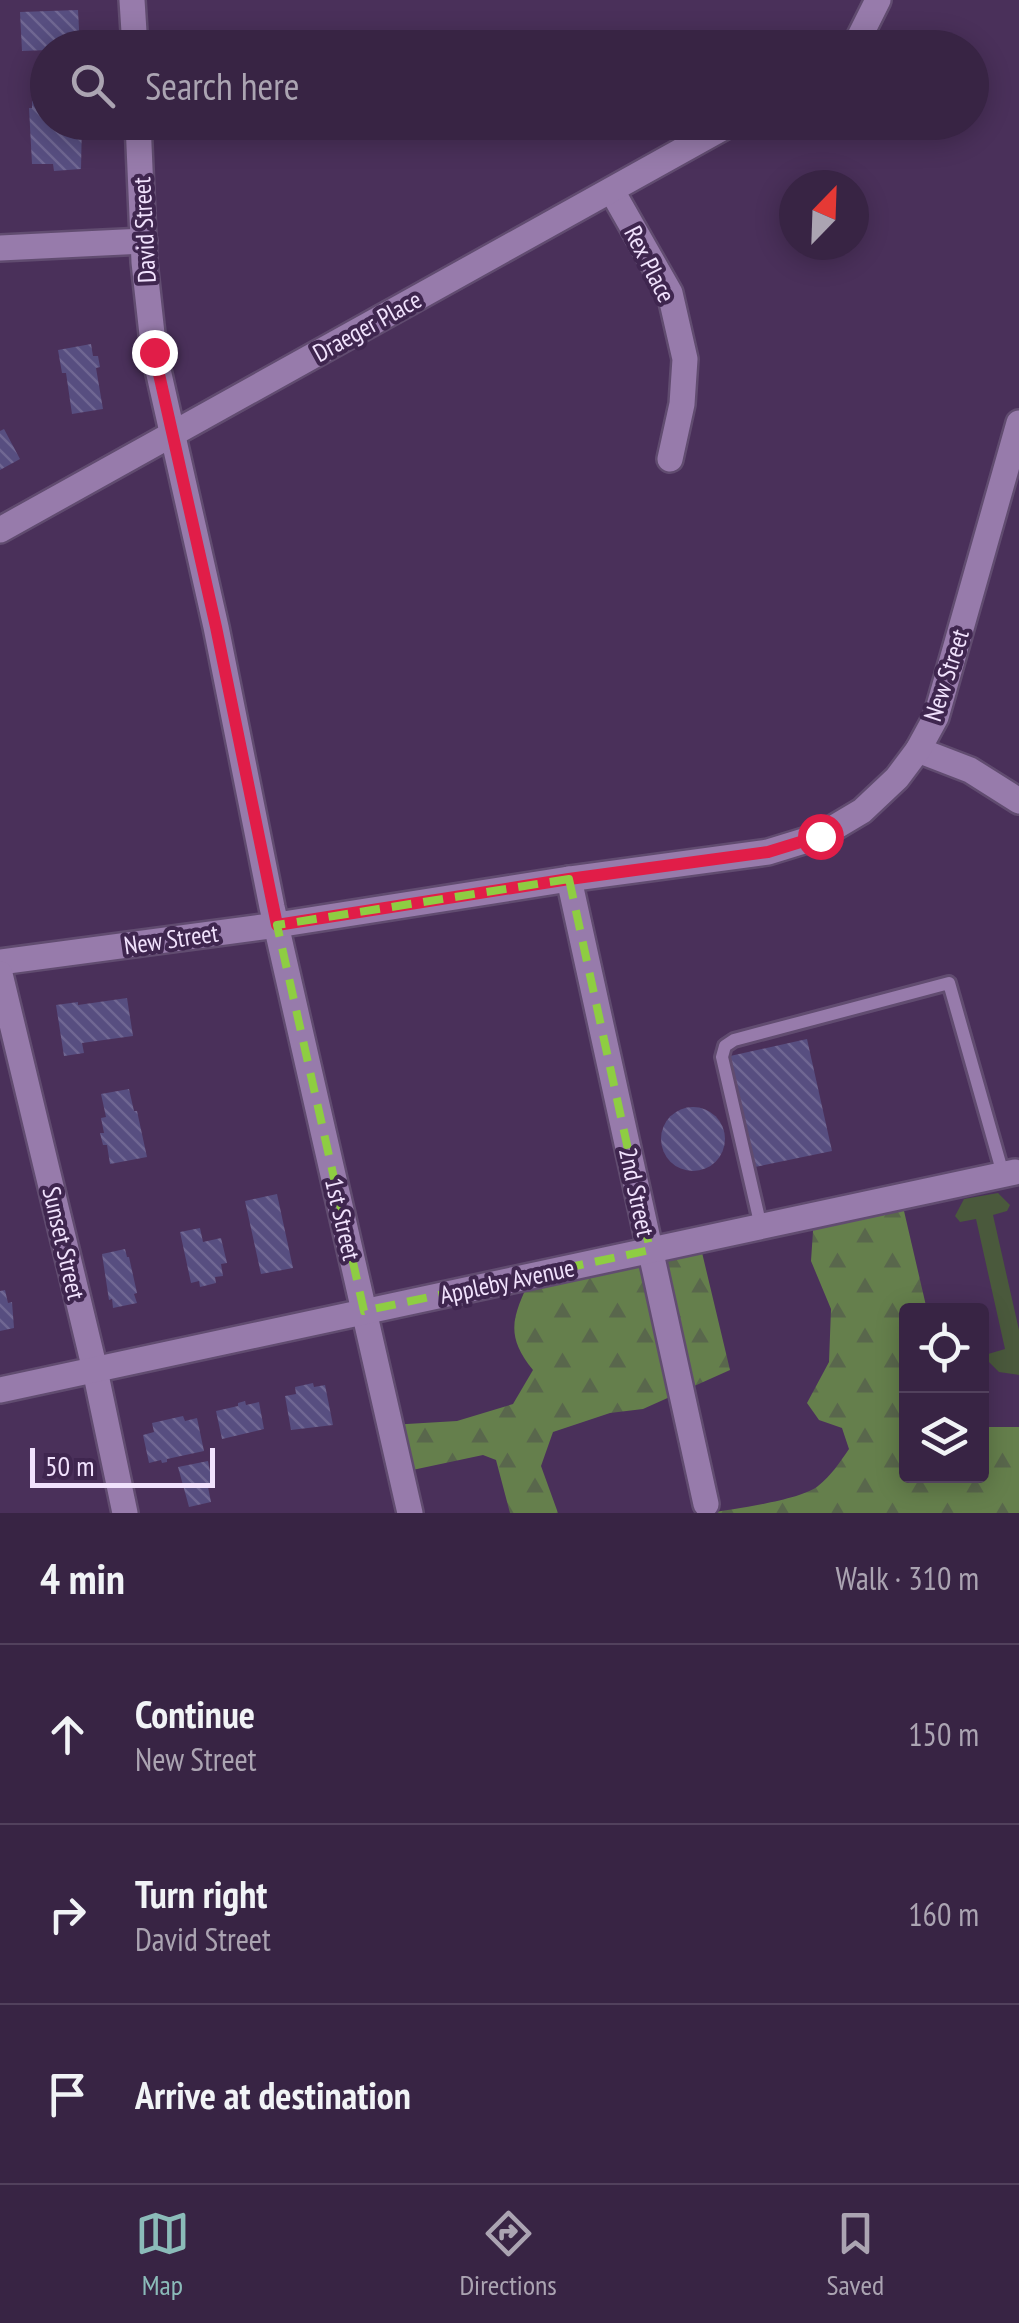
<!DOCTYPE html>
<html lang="en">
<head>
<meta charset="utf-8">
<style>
	:root { --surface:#382444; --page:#43304f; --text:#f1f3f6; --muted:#aba4b2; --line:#52415d; --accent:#8bbbb9 }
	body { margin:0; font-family:"PT Sans Narrow",sans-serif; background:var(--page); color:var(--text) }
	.controls { position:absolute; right:30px; bottom:30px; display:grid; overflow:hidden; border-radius:10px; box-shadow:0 5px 25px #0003 }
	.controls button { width:90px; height:90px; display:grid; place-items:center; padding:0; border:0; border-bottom:2px solid var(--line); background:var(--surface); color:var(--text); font:50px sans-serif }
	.compass { position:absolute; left:779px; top:170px; width:90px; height:90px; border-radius:50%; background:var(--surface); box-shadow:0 5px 25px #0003; rotate:23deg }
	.scale { position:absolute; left:30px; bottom:25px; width:185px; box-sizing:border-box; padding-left:10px; border:5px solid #f1e2fd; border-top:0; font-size:28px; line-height:35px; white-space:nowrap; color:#f1e2fd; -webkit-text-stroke:8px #3f264f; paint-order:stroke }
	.stop { position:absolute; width:30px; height:30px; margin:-22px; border:8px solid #e11d48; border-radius:50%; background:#fff }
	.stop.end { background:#e11d48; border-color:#fff; box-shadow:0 2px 10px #0008 }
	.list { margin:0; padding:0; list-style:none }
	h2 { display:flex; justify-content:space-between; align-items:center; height:130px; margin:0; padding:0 40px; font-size:42px }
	h2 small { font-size:32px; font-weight:400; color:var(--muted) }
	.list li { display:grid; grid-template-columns:65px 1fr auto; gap:30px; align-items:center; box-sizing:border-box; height:180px; padding:0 40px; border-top:2px solid var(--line) }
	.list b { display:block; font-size:38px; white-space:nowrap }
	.list p { margin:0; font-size:32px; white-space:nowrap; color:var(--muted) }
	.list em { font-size:32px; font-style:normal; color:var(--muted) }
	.icon { flex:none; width:55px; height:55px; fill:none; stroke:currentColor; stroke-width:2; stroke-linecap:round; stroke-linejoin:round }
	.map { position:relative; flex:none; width:1019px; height:1513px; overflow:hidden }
	.search { position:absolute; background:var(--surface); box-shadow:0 5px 25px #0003; left:30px; right:30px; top:30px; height:110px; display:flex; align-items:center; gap:25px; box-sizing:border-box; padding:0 35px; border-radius:55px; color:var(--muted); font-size:38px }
	.sheet { height:670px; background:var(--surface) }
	nav { display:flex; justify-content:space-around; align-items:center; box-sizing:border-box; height:140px; border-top:2px solid var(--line); background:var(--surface); font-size:28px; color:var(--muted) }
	nav a { display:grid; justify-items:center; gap:5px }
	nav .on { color:var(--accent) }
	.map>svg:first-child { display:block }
	.grass { fill:#4a593c }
	.forest { fill:url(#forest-firs) }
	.building { fill:url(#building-back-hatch) }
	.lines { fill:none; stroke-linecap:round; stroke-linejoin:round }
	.service-casing { stroke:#614c70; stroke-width:18 }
	.minor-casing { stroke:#614c70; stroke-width:30 }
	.service { stroke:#977bab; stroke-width:12 }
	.minor { stroke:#977bab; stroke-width:25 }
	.route { stroke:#e11d48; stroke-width:12 }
	.marked { fill:none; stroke:#8ecd42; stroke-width:8; stroke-dasharray:20 12; stroke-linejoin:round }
	.labels { text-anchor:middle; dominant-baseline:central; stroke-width:8; stroke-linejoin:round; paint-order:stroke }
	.street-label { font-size:25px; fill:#f1e2fd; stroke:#3f264f }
</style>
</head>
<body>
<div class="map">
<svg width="1019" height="1513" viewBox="0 0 1019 1513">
	<defs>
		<pattern id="forest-firs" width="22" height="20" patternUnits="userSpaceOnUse" patternTransform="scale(2.5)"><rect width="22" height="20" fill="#657f4c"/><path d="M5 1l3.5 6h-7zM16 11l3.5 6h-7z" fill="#59674c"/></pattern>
		<pattern id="building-back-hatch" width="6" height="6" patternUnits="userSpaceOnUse" patternTransform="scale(2.5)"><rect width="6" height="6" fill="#574e80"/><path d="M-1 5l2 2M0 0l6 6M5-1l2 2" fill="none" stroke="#706793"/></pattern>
	</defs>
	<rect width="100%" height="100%" fill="#4a305a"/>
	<!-- grass -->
	<polygon class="grass" points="998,1193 1010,1205 1007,1211 993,1215 1019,1330 1019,1375 999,1372 987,1360 988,1354 1005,1349 976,1219 960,1222 955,1216 964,1199"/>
	<!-- forest -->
	<g class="forest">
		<path d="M901,1198L927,1310H906V1476H982V1424L986,1427H1019V1513H709C734,1509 801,1500 818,1486C831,1476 840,1462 849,1449L842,1428L819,1420L807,1403L829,1362L831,1309L811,1261L814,1216Z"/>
		<path d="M699,1240L730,1370L643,1409L610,1413L553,1432L541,1466L558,1513H510L496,1460L483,1455L403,1472L390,1425L457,1421L513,1404L533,1370C503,1333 514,1315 532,1275Z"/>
	</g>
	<!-- building -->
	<g class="building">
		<polygon points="78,10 80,48 48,48 48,50 22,51 20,12"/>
		<polygon points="48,100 48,122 82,122 81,169 54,171 53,164 32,164 29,108 32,108 32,101"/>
		<polygon points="91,344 93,356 98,356 100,367 96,368 103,409 72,414 66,373 62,373 58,350"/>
		<polygon points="4,429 20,459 0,470 0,431"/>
		<polygon points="127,998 133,1036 82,1043 84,1053 64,1056 56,1005 78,1002 78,1005"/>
		<polygon points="807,1039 832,1151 755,1167 730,1056"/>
		<polygon points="129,1089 134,1111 137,1111 147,1157 110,1164 107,1145 103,1145 100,1133 104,1133 101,1118 106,1117 101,1094"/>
		<circle cx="693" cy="1139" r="32"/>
		<polygon points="277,1194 293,1268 261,1274 245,1201"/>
		<polygon points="200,1228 203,1242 221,1238 227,1263 221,1264 223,1276 215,1277 216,1283 200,1287 199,1281 191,1283 180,1232"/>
		<polygon points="125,1249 127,1257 129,1257 137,1293 134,1294 137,1303 113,1308 112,1299 109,1300 102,1254"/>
		<polygon points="5,1290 8,1303 12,1302 14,1328 0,1331 0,1291"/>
		<polygon points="313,1383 314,1387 325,1385 333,1425 291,1430 285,1396 296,1394 295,1387"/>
		<polygon points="245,1401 246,1405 259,1402 264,1429 222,1439 216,1411 238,1406 238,1403"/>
		<polygon points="183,1416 185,1421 197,1418 204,1451 167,1459 167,1462 162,1463 161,1460 149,1463 143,1435 154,1432 152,1423"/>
		<polygon points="208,1461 213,1486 208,1487 211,1502 189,1507 178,1467"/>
	</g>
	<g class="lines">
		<!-- service casing -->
		<g class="service-casing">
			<polyline id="service" points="761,1227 722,1057 725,1046 734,1040 949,983 1003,1174"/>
		</g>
		<!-- minor casing -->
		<g class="minor-casing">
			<g id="minor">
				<polyline points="132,0 135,48"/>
				<polyline points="854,48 878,0"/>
				<polyline points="138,122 144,262 154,352 216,627 272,907 410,1513"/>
				<polyline points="612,191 670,293 685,359 682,404 670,459"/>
				<polyline points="0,248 144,241"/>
				<polyline points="0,530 733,122"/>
				<polyline points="918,750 970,770 1019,801"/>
				<polyline points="569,879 706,1504"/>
				<polyline points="0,962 277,925 569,879 768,852 820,836 862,811 897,778 918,750 936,717 1019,423"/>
				<polyline points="0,974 95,1370 125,1513"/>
				<polyline points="0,1390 1015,1172"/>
			</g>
		</g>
		<!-- service -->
		<use href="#service" class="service"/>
		<!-- minor -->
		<use href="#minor" class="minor"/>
	</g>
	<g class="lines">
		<!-- route -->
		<polyline class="route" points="154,352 216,627 277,925 569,879 768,852 820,836"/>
	</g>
	<!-- marked area -->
	<path class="marked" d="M569,879L650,1250L364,1311L277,925Z"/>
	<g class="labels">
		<!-- street labels -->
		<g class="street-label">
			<text transform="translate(144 230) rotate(-93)">David Street</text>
			<text transform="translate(650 264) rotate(63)">Rex Place</text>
			<text transform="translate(367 326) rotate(-29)">Draeger Place</text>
			<text transform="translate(946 675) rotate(-72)">New Street</text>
			<text transform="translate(171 939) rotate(-8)">New Street</text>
			<text transform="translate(637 1192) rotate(78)">2nd Street</text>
			<text transform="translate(343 1219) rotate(77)">1st Street</text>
			<text transform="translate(64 1243) rotate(77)">Sunset Street</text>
			<text transform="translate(507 1281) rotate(-12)">Appleby Avenue</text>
		</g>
	</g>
</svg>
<div class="controls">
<button><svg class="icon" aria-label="locate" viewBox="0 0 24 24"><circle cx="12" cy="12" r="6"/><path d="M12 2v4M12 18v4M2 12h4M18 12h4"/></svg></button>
<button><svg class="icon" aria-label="layers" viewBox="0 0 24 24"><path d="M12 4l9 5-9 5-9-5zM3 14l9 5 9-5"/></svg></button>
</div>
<svg class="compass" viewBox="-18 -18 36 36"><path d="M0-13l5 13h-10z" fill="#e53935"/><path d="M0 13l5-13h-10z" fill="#aba4b2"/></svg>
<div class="scale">50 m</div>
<div class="stop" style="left:820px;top:836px"></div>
<div class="stop end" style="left:154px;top:352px"></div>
<div class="search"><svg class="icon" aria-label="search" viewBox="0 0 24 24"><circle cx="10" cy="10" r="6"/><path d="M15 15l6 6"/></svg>Search here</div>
</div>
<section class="sheet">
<h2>4 min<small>Walk · 310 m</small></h2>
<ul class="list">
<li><svg class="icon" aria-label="ahead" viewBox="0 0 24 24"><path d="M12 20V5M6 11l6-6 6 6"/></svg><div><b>Continue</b><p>New Street</p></div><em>150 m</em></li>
<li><svg class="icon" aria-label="right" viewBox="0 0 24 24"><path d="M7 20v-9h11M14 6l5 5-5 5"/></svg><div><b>Turn right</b><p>David Street</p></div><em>160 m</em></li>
<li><svg class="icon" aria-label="arrive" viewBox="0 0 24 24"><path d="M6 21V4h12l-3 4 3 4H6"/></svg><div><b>Arrive at destination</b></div></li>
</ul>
</section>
<nav>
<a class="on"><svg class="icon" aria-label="map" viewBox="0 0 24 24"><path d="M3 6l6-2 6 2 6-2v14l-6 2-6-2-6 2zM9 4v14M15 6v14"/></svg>Map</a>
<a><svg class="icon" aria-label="directions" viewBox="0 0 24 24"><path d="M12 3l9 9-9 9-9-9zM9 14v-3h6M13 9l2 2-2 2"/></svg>Directions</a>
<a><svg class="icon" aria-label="saved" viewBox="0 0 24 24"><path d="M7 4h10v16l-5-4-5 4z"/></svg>Saved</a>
</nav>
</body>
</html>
